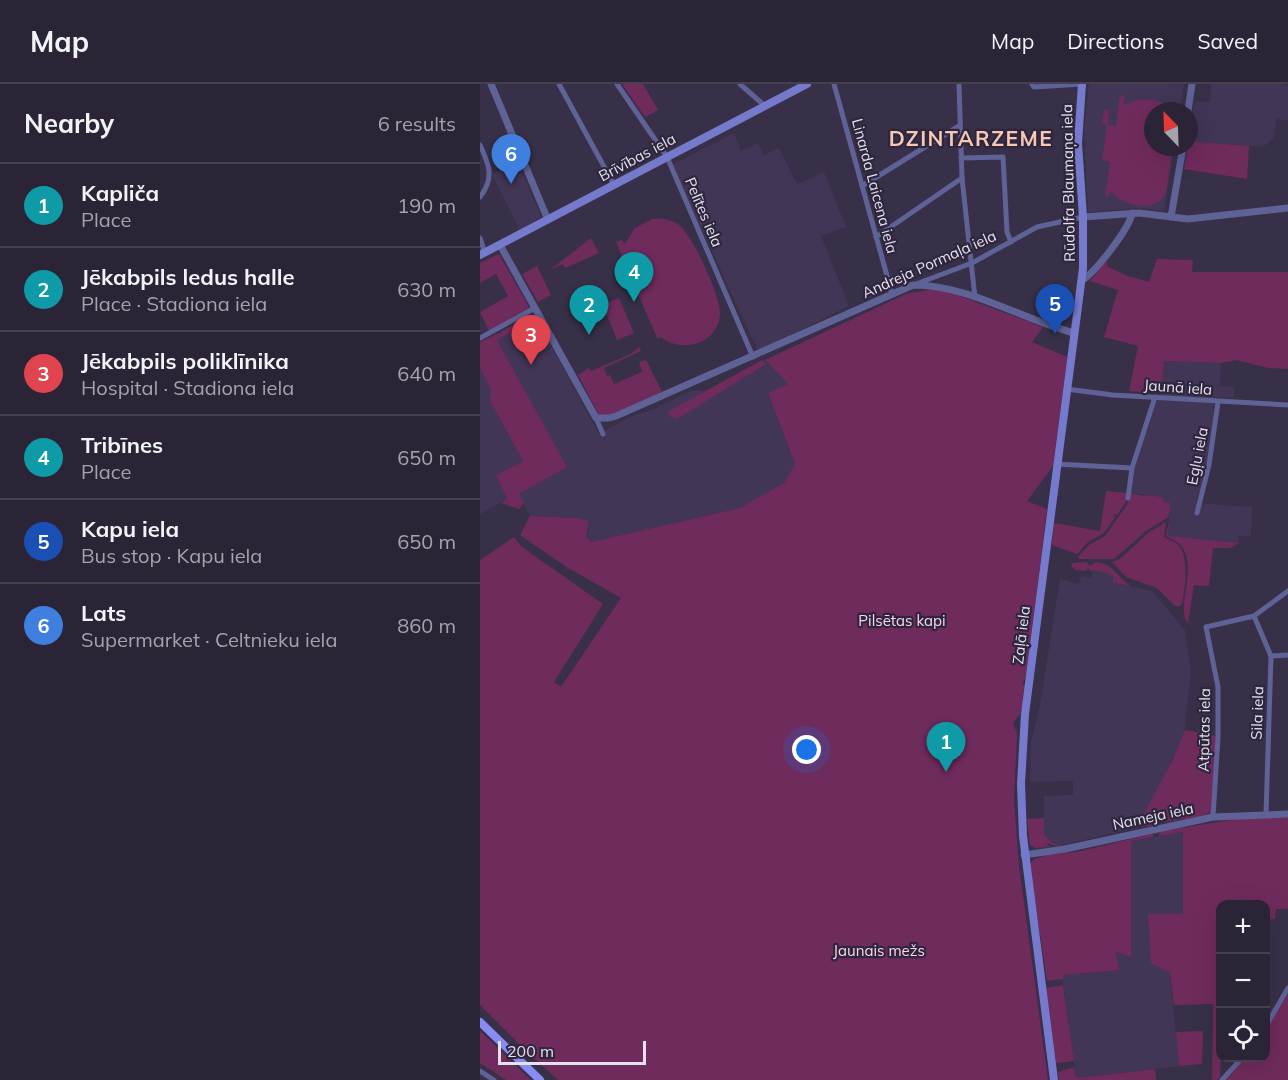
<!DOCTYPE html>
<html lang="en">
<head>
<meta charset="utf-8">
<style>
	:root { --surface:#2a2436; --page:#322c3e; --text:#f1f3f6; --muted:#a5a4ad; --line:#464151; --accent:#f3a081 }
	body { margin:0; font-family:Mulish,sans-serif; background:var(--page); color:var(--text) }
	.controls { position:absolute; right:18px; bottom:18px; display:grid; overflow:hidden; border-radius:12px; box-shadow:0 6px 24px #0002 }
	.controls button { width:54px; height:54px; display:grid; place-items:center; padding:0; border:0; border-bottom:2px solid var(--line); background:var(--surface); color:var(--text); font:30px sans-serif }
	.compass { position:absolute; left:664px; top:18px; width:54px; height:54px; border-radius:50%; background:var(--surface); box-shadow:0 6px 24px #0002; rotate:337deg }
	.scale { position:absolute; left:18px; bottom:15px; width:148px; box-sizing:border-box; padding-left:6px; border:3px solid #e6e1f1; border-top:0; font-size:16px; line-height:21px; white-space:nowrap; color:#e6e1f1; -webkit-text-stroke:4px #2e263d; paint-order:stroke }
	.you { position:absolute; left:327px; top:666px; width:21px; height:21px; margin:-15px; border:4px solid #fff; border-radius:50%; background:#1a73e8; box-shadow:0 0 0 9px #1a73e833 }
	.badge { display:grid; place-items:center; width:39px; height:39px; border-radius:50%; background:var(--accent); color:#fff; font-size:20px; font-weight:700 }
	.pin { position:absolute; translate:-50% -50px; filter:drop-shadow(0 2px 3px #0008) }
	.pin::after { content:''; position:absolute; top:32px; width:21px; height:18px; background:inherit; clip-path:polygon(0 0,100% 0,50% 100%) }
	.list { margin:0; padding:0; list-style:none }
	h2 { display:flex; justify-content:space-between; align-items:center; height:78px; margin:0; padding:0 24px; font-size:26px }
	h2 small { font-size:20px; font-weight:400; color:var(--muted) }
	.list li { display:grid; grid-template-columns:39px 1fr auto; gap:18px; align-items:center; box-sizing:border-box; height:84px; padding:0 24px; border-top:2px solid var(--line) }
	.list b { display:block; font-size:22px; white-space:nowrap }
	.list p { margin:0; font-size:20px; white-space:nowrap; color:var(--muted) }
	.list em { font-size:20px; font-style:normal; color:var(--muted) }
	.icon { flex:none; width:33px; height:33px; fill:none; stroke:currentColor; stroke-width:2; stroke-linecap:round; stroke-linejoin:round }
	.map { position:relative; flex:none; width:808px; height:996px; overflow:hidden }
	header { display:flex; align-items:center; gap:36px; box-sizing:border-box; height:84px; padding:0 30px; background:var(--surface); border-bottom:2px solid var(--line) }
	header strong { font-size:28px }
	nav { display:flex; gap:33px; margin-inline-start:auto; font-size:21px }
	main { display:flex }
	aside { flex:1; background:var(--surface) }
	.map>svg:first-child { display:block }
	.built { fill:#413655 }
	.green { fill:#6f2b5c }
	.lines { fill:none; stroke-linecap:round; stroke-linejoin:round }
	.minor { stroke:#5e6296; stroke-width:5 }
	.tertiary { stroke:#5e6296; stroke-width:7 }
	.secondary { stroke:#757acc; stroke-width:8 }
	.primary { stroke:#878cf5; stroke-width:8 }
	.labels { text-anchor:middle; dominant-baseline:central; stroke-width:4.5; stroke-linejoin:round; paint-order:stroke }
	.street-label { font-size:15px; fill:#e6e1f1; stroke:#2e263d }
	.park-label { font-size:15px; fill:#fed2ee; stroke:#2e263d }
	.district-label { font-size:21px; font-weight:bold; letter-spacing:1.5px; fill:#f8c8b7; stroke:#2e263d }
</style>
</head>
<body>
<header>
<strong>Map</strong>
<nav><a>Map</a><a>Directions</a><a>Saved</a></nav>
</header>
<main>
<aside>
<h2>Nearby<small>6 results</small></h2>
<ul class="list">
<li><span class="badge" style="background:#0f9aa8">1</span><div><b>Kapliča</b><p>Place</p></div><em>190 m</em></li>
<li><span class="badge" style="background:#0f9aa8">2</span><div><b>Jēkabpils ledus halle</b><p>Place · Stadiona iela</p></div><em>630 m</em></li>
<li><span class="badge" style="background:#e0444e">3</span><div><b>Jēkabpils poliklīnika</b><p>Hospital · Stadiona iela</p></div><em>640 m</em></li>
<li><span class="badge" style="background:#0f9aa8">4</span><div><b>Tribīnes</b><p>Place</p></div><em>650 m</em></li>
<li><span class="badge" style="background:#1a4fb4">5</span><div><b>Kapu iela</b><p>Bus stop · Kapu iela</p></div><em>650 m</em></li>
<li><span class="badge" style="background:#3f7fe0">6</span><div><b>Lats</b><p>Supermarket · Celtnieku iela</p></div><em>860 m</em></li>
</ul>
</aside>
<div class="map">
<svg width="808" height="996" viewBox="0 0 808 996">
	<rect width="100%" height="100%" fill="#383048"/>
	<!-- built -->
	<g class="built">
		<polygon points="609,0 704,0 700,27 673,27 673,63 694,63 684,127 659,124 608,128 604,47"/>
		<polygon points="731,0 801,0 808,2 808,37 796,34 794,54 783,63 709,57 714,17 730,18"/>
		<polygon points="254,49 261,67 278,59 284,71 299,64 317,100 344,88 366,143 341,152 369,222 278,267 192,81"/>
		<polygon points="38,78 61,133 40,146 12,91"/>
		<polygon points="56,234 119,350 152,332 174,325 212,306 226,307 285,276 309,300 288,310 315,380 305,399 260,424 111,458 106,453 109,444 97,434 50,432 39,410 86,383 17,256"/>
		<polygon points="684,277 741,279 740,302 754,303 754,314 734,313 732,361 716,419 772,423 771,452 758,452 759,459 687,452 691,419 683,418 683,413 651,409 654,386 660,363 668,345 673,324 681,309"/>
		<polygon points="0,284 11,306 10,317 43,377 16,391 27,415 0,430"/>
		<polygon points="613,486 634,491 634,499 672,507 705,546 711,587 704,650 674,714 656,744 586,760 574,760 564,751 564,712 593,711 593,697 550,698 551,659 560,621 580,495 599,500 601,492 611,494"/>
		<polygon points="703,748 703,830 668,831 690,889 699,982 596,994 582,891 639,886 636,867 651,872 651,757"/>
	</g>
	<!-- green -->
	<g class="green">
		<polygon points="142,0 163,0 178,26 165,33"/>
		<path d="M640,11L645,12L644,20C661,13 681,13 695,27H673V63H693L686,108C677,131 642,122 630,107L629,112H625L630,78L622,76L627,41L622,40L624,26H628L629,29L628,41L636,42Z"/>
		<polygon points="709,57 769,62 767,95 704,85"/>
		<path d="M172,135C182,134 191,135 199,141C213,152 240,211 240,229C239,260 202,270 181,253L177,254L136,158L142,156L145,160L155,144Z"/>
		<polygon points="111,154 119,169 85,184 83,180 70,186"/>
		<polygon points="19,170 50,225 9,247 0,228 28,212 16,190 0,199 0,179"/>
		<polygon points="677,175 713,176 712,188 808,188 808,285 788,284 757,276 741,279 684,277 681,309 649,307 658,262 624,253 638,206 610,197 626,177 628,183 647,192 669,198"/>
		<polygon points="57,182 71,211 58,218 42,190"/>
		<polygon points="454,205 469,208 563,243 552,258 587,273 573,382 547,417 567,425 546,592 542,600 545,602 542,615 544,616 540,630 533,639 537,650 534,716 539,782 568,996 78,996 43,964 0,921 0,476 34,453 42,463 123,520 74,598 81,603 141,514 88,484 40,451 50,432 97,434 109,437 106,453 111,458 260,424 304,399 315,380 288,309 308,300 285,276 426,210"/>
		<polygon points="139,214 154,249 137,256 123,221"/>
		<polygon points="52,232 56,234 17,256 87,383 39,410 44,419 39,425 21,419 27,415 16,391 43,377 10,317 11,306 0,284 0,258 19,249 20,250 22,247"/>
		<polygon points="159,263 161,267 124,284 127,292 130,291 134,300 162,288 159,278 166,276 182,308 128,332 119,331 98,291 109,284 111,287 151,270"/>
		<polygon points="282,276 286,280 202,332 195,335 189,332 189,327"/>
		<polygon points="626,407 649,409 646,418 637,431 633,430 635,433 624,449 608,458 597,470 572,461 574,439 620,447"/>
		<polygon points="651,409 663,412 664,411 684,413 683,418 691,419 689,433 666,447 634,475 599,475 598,473 609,461 625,452 647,421"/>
		<path d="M689,437L688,452L759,459L750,464H733L729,502L714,501L708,539C695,525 718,484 702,463C699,458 691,455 686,452Z"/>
		<path d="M686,438L684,453C689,456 696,458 700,463C709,476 705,506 702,520L698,523L694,521L677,504L646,493L632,478L640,475L669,448Z"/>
		<path d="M606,478L610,482L616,478C635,480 636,493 651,502L633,499V491L613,486L612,488L608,484L605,487L596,486L591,482L592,479Z"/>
		<polygon points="705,646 736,652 732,728 718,733 677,739 676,742 657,743 693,675"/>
		<polygon points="808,733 808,825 796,825 795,835 786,836 786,820 740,820 741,974 740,993 737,996 732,996 733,920 694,921 690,889 671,879 668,830 703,830 703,748 679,752 679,749 683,747 757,735"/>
		<polygon points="564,734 564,751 574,760 585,761 575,762 567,759 570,763 555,764 550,761 547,735"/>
		<path d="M672,750L674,753L651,757V873L636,868L639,886L583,891V895L567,897L550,783C551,775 556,774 563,773V771L597,768Z"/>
		<polygon points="583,901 594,977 578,979 576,979 566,904"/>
		<polygon points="808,910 808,996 746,996 765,974 786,974 786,946"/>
		<polygon points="0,947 51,996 26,996 0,979"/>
		<polygon points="723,947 722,980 699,982 696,948"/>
		<polygon points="594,983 596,994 675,985 676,996 579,996 578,988"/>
	</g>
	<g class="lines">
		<!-- minor -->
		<g class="minor">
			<polyline points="79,0 134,101"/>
			<polyline points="137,0 187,73 273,273"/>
			<polyline points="260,0 285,22"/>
			<polyline points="354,0 412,210"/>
			<polyline points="479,0 482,94 495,214"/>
			<polyline points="552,0 554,3 602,0"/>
			<path d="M0,61C9,80 15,94 0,113"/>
			<polyline points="481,74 523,73 527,148 531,158"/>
			<polyline points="382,102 479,42"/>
			<polyline points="396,153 482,94"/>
			<polyline points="0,154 5,169"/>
			<polyline points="436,200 492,179 557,143 603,133"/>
			<polyline points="0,254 55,224"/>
			<polyline points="586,305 633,311 808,321"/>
			<polyline points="116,334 123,350"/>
			<polyline points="576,380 652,384 675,313"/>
			<polyline points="648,414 652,384"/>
			<polyline points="717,429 729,381 738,318"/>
			<polyline points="774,532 791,572 786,730"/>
			<polyline points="791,572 808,571"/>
			<polyline points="733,733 738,653 738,603 726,543 774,532 808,507"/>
			<polyline points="786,942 808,904"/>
			<polyline points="0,987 14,996"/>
			<polyline points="742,996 762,974"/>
		</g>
		<!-- tertiary -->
		<g class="tertiary">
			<polyline points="11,0 68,136"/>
			<polyline points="708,27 712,0"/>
			<polyline points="603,133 659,129 708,135 808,124"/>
			<polyline points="691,133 703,63"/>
			<path d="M20,161L116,334H129L136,332L433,201C489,201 541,235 594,249"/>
			<path d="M601,197C614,190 650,144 652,129"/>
			<polyline points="544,771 585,765 733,733 808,730"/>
		</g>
		<!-- secondary -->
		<g class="secondary">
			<polyline points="0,171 327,0"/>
			<polyline points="574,996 543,752 541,700 545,630 603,184 603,133 598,59 602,0"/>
		</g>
		<!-- primary -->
		<polyline class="primary" points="0,938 60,996"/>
	</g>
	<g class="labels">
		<!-- street labels -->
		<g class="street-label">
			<text transform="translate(157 73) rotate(-28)">Brīvības iela</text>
			<text transform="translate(588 99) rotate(-91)">Rūdolfa Blaumaņa iela</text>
			<text transform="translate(395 102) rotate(75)">Linarda Laicena iela</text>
			<text transform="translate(224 128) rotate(67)">Pelītes iela</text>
			<text transform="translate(449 180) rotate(-24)">Andreja Pormaļa iela</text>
			<text transform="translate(698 303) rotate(4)">Jaunā iela</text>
			<text transform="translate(717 372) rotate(-79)">Egļu iela</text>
			<text transform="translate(541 551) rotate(-83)">Zaļā iela</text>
			<text transform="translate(777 629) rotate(-88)">Sila iela</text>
			<text transform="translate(724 646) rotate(-89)">Atpūtas iela</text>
			<text transform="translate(673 732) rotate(-12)">Nameja iela</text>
		</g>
		<!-- park labels -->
		<g class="park-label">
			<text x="422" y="536">Pilsētas kapi</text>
			<text x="399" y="866">Jaunais mežs</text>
		</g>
		<!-- district labels -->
		<g class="district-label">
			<text x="491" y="54">DZINTARZEME</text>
		</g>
	</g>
</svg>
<div class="controls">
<button>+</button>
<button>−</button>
<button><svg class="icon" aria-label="locate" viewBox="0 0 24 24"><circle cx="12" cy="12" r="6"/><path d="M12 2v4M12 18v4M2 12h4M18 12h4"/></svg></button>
</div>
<svg class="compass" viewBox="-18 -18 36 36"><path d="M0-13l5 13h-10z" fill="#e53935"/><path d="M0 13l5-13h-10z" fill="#a5a4ad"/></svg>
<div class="scale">200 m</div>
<div class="you"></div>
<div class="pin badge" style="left:466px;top:688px;background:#0f9aa8">1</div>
<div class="pin badge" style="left:109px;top:251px;background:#0f9aa8">2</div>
<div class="pin badge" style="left:51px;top:281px;background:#e0444e">3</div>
<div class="pin badge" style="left:154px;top:218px;background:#0f9aa8">4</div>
<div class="pin badge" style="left:575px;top:250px;background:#1a4fb4">5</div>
<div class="pin badge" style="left:31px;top:100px;background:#3f7fe0">6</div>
</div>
</main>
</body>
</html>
